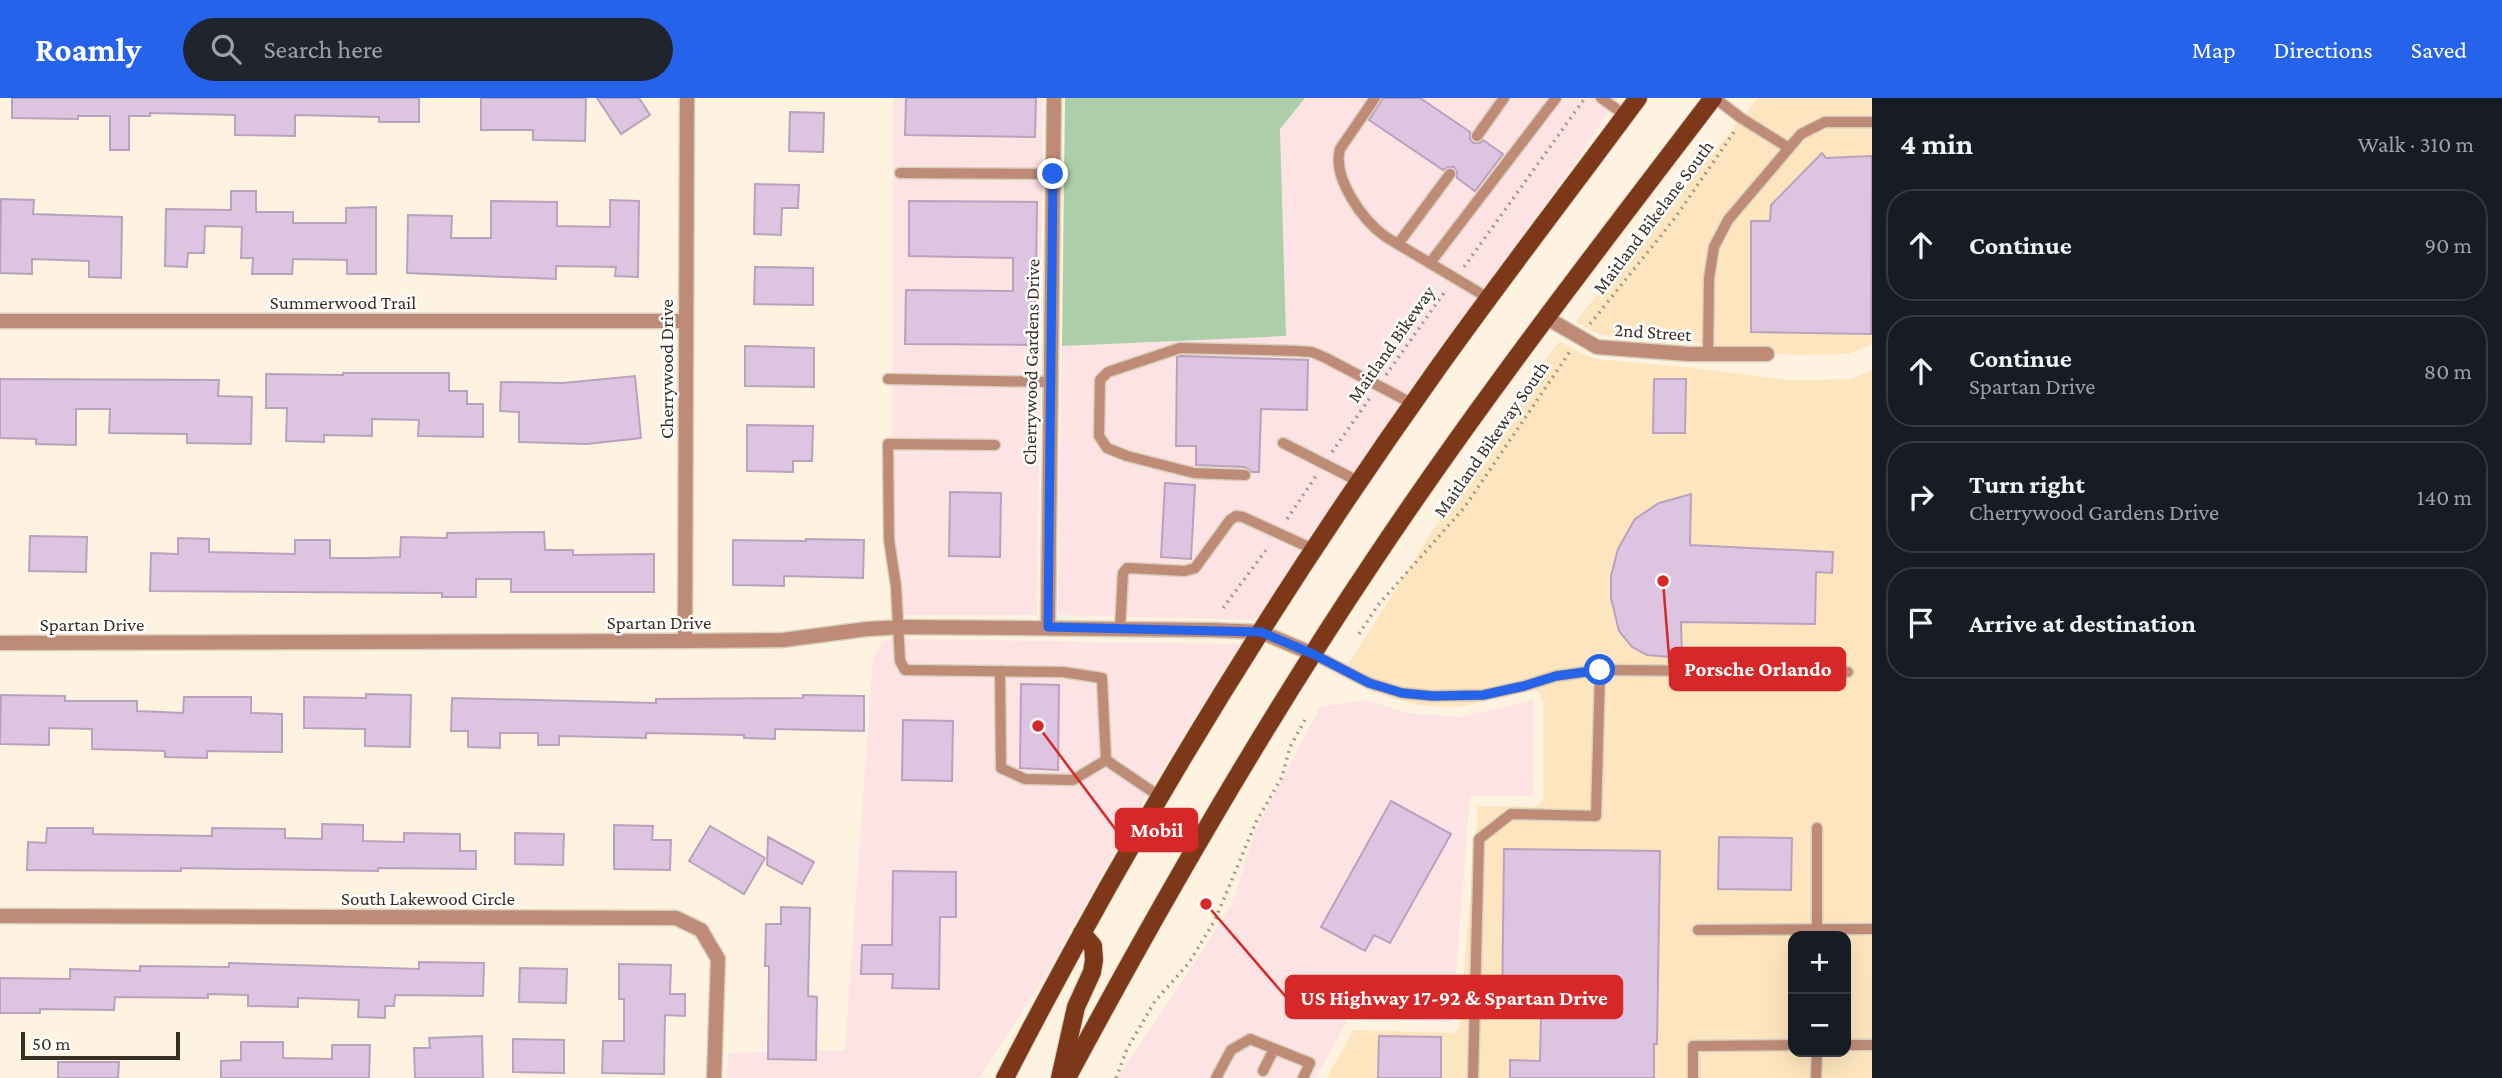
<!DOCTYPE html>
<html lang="en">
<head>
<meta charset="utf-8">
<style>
	:root { --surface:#171b24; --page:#20242c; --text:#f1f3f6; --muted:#9ea1a6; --line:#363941; --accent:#2563eb }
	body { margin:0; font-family:"Crimson Pro",serif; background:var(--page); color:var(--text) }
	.controls { position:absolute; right:21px; bottom:21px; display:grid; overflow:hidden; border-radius:14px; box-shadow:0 7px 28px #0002 }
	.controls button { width:63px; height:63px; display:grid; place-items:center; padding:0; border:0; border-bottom:2px solid var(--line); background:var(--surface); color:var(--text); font:35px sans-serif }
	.scale { position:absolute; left:21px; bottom:18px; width:159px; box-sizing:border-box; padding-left:7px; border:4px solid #383024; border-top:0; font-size:19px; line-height:24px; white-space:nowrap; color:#383024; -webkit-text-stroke:5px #fff; paint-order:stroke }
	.stop { position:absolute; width:21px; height:21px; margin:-16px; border:5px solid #2563eb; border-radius:50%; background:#fff }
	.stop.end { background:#2563eb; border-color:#fff; box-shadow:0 2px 7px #0008 }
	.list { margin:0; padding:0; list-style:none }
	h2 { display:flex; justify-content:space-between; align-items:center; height:91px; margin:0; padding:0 28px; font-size:30px }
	h2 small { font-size:23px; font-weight:400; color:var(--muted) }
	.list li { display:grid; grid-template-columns:46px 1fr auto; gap:21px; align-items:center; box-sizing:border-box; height:112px; margin:0 14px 14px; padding:0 14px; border:2px solid var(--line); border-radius:28px }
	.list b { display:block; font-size:26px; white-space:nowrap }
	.list p { margin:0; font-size:23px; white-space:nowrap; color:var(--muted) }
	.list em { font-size:23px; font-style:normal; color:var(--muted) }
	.icon { flex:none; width:38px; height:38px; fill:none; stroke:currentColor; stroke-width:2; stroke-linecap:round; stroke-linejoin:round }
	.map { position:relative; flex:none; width:1872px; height:980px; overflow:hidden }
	header { display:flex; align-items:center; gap:42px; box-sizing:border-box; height:98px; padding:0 35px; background:var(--accent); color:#fff }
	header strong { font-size:33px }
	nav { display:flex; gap:38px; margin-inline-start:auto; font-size:24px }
	.search { width:490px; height:63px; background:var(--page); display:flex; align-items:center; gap:18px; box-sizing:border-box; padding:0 24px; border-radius:38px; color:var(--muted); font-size:26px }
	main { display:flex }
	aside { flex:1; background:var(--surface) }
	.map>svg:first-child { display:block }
	.commercial { fill:#fee3e5 }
	.built { fill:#fde6bf; fill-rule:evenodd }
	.green { fill:#accfaa }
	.building { fill:#ddc4e1; stroke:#baa2bd; stroke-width:2 }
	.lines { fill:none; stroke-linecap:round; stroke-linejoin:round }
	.service-casing { stroke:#dad0be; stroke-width:13 }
	.minor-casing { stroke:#dad0be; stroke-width:17 }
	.tertiary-casing { stroke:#dad0be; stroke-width:17 }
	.primary-casing { stroke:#dad0be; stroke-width:20 }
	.path { stroke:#a49a8a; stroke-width:3.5; stroke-dasharray:2 5; stroke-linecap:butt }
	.service { stroke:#be8b76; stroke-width:10 }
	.minor { stroke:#be8b76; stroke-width:14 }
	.tertiary { stroke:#be8b76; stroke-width:14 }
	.primary { stroke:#7d3819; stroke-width:18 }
	.route { stroke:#2563eb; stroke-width:9 }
	.labels { text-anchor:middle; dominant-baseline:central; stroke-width:5; stroke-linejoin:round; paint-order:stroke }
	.street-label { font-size:19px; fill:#383024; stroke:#fff }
	.leader { fill:none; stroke:#d62828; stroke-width:2.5 }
	.callout-dot { fill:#d62828; stroke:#fff; stroke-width:2.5 }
	.callout { fill:#d62828; stroke:#d62828; stroke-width:2.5 }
	.callout-label { font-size:21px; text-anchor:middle; font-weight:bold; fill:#fff }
</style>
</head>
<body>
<header>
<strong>Roamly</strong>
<div class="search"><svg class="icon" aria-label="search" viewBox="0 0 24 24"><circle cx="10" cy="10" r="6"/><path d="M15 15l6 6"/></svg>Search here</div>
<nav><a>Map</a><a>Directions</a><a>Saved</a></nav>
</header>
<main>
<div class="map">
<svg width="1872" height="980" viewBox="0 0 1872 980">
	<rect width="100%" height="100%" fill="#fef3e0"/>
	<!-- commercial -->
	<g class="commercial">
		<polygon points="893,0 1043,0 1037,517 892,517"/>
		<polygon points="1305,0 1618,0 1572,70 1428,265 1317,427 1257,520 1255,519 1254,522 1058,517 1062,248 1286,238 1280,31"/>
		<polygon points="904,541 1240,546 1145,700 1074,826 1067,833 1069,836 1049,872 979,980 727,980 728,955 845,952 873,562 882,543"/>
		<polygon points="1366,602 1407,615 1462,619 1534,602 1533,698 1470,698 1452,924 1348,921 1316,980 1117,980 1193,867 1233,804 1255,733 1320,609"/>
	</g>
	<!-- built -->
	<g class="built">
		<polygon points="1758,0 1872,0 1872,246 1848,256 1790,257 1690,244 1600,237 1575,224"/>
		<path d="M1560,243L1580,255L1596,261L1687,269L1789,282L1851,281L1872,272V980H1327L1353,932L1452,935L1459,931L1478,708L1533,709L1539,707L1543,699V602L1537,592L1532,591L1461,609L1428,608L1409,605L1369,592L1342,576L1528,282ZM1793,838H1846V954H1793Z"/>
	</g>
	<!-- green -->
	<polygon class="green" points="1065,0 1305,0 1280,31 1286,238 1062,248"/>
	<!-- building -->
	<g class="building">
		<polygon points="12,0 419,0 419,24 379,24 379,19 295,17 295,38 235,37 235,17 150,15 150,18 129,18 129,52 110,52 110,18 78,18 78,21 12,20"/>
		<polygon points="481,0 586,0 585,43 533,42 533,32 481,32"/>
		<polygon points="597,0 639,0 650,17 621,36"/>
		<polygon points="906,0 1036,0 1035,39 905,37"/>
		<polygon points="1383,0 1420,0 1470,34 1470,41 1473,45 1480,45 1483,42 1503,56 1475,93 1457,80 1457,74 1454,69 1448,69 1443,72 1369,22"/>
		<polygon points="790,14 824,15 823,54 789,53"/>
		<polygon points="1822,55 1826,60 1872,58 1871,236 1751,234 1751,123 1770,123 1771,107"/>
		<polygon points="755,86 799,87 798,110 782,110 781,137 754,136"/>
		<polygon points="231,93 256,93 256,114 293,114 293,125 346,125 346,110 376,109 376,176 347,176 347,162 293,161 292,176 252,176 253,160 241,160 242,129 205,128 204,155 188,155 187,169 165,168 166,111 231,112"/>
		<polygon points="1,101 34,102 33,116 122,119 121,180 89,179 89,163 32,161 32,176 0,175"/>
		<polygon points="610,102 639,103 638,179 615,178 616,169 556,168 556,181 407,175 408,117 452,118 451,140 491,140 491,103 557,104 557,128 610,129"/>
		<polygon points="909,103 1037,104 1035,247 905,246 906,192 1013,193 1013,160 909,158"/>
		<polygon points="755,169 813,170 813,207 754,206"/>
		<polygon points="745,248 814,250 814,289 745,288"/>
		<polygon points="1180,258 1308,262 1307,312 1261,311 1259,374 1252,374 1245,369 1196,367 1196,348 1176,348 1177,259"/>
		<polygon points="343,275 449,275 449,293 467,293 467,306 483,306 483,339 418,338 419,322 372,321 372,338 324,337 324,344 286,343 287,310 266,310 266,276 343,277"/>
		<polygon points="635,278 641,340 587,346 519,344 519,314 500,313 501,284 563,285"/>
		<polygon points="0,281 219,282 218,298 252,299 251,346 187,345 187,336 109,335 110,311 76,311 76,347 36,346 36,341 0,340"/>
		<polygon points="1654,281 1686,281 1685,335 1653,335"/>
		<polygon points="747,327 813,328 812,363 793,363 793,374 747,373"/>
		<polygon points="1165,385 1195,387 1191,461 1161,459"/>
		<polygon points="950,394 1001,395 1000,459 949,458"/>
		<polygon points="1691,396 1690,447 1833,454 1832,475 1816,474 1815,526 1681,524 1682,560 1647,557 1632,549 1619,533 1611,500 1611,478 1618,451 1635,421 1659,405"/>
		<polygon points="544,434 545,452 573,452 573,457 654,456 654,494 511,494 511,481 476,481 476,499 442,499 442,495 150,493 151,455 178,456 178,440 209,441 209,454 295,456 295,442 330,442 330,460 368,460 400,459 401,439 447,440 447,435"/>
		<polygon points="30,438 87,439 86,474 29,473"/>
		<polygon points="806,441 864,442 863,480 784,478 784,488 733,487 733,442 806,443"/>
		<polygon points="1021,586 1059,587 1058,672 1020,670"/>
		<polygon points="366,596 411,597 410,649 365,648 365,631 304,630 304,599 366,600"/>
		<polygon points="1,597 65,598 65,603 137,603 137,613 183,615 184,599 251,599 251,615 282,616 282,654 207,653 207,660 165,659 165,653 92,651 92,631 49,630 49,647 0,646"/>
		<polygon points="803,597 864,598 864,633 775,631 775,641 744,640 744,637 646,635 646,640 559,638 559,647 538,647 538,635 500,635 500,650 468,649 468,633 451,633 452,600 656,605 656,601 803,600"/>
		<polygon points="903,622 953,623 952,683 902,682"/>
		<polygon points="1391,703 1451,736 1390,845 1374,837 1365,853 1321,829"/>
		<polygon points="322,726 363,727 363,743 404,744 404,735 460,736 460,753 476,753 476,771 378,770 378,773 181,770 181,773 27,772 28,744 46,745 47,730 93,730 93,736 212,738 212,730 285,731 285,740 322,741"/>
		<polygon points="614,727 653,728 652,742 671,742 670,772 614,771"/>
		<polygon points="710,728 765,760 744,796 689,763"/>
		<polygon points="515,735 564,736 563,767 515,766"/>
		<polygon points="768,739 814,764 802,786 767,767"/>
		<polygon points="1719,739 1792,740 1791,792 1718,791"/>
		<polygon points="1504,751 1660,753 1657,946 1654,946 1654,980 1510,980 1510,962 1540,963 1541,916 1502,915"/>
		<polygon points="893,773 956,774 956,819 940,819 939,891 892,890 893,876 861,876 862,847 892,847"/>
		<polygon points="781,809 810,810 808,898 817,899 816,962 768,961 769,868 765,868 766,826 781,826"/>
		<polygon points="419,864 484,865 483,898 395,897 394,908 385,908 385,920 358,919 359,902 298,900 298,909 248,908 248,897 208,896 208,900 115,899 114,912 40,911 40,915 0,915 0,880 70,881 70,871 140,873 140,868 229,869 229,865 419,871"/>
		<polygon points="619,866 671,867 670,896 685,896 685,918 665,917 664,976 602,975 603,943 624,943 624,901 619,901"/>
		<polygon points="520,870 567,871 566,905 519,904"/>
		<polygon points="482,938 483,980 415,980 414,950 430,950 429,940"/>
		<polygon points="1379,938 1441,939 1441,980 1378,980"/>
		<polygon points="513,941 564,942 564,975 513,974"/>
		<polygon points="241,944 283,944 283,960 332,961 332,947 370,947 369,980 221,980 221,963 241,962"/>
		<polygon points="58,964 119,964 118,980 58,980"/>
	</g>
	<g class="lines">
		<!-- service casing -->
		<g class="service-casing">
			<g id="service">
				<path d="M1375,0L1340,51C1332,80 1363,123 1386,139L1490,201"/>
				<polyline points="1601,0 1625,17"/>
				<polyline points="1715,0 1741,20 1789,50"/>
				<polyline points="1477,38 1504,0"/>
				<polyline points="900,75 1053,76"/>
				<polyline points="1398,146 1450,76"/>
				<polyline points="1430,165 1556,0"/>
				<polyline points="1708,256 1709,180 1714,149 1728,122 1801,36 1825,24 1872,24"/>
				<polyline points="888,281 1050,284"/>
				<polyline points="1283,345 1360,384"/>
				<polyline points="995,347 888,346 889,442 896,488 900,563 905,572 1063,574 1102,580 1106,662 1159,698"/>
				<polyline points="1245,377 1194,375 1127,358 1107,350 1099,338 1100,282 1108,274 1180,250 1297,253 1312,254 1326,260 1413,306"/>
				<polyline points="1120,531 1123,475 1127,470 1185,473 1195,470 1230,422 1236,418 1243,419 1315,452"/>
				<polyline points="1313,556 1369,585 1402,595 1433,598 1483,597 1524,588 1556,578 1600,572 1848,574"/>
				<polyline points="1000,573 1001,670 1025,681 1073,682 1106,662"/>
				<polyline points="1698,832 1872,831"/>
				<polyline points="1817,838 1817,730"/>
				<polyline points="1846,947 1872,947"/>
				<polyline points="1263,973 1274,951"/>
				<polyline points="1216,980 1231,952 1250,941 1310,965 1303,980"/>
				<polyline points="1473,980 1479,741 1511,716 1596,718 1600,572"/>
				<polyline points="1693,980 1693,948 1793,947"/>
				<polyline points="1816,980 1817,954"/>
			</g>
		</g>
		<!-- minor casing -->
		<g class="minor-casing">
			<g id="minor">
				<polyline points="1545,219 1597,249 1688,256 1767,256"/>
				<polyline points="0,223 686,223"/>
				<polyline points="1048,529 1054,0"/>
				<polyline points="0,545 685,543"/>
				<polyline points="0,818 676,820 701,832 718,861 714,980"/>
			</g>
		</g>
		<!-- tertiary casing -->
		<g class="tertiary-casing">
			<polyline id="tertiary" points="687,0 685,543 783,542 867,531 904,529 1212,532 1261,534 1313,556"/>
		</g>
		<!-- primary casing -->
		<g class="primary-casing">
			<g id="primary">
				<path d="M1005,980C1131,735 1275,499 1435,274C1501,181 1571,91 1638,0"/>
				<polyline points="1060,980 1076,909 1092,874 1094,862 1093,848 1082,835"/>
				<path d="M1067,980C1162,803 1262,629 1374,462C1480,303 1597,152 1713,0"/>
			</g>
		</g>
		<!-- path -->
		<g class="path">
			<polyline points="1464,169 1585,0"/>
			<polyline points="1590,226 1675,120 1734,34"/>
			<polyline points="1386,277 1446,192"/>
			<polyline points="1332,354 1370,300"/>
			<polyline points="1287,421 1316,378"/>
			<polyline points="1223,510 1269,448"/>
			<polyline points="1359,536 1378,507 1464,410 1571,252"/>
			<polyline points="1116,980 1127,951 1155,903 1189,865 1215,822 1256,724 1282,679 1290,649 1305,622"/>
		</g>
		<!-- service -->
		<use href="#service" class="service"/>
		<!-- minor -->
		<use href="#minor" class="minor"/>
		<!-- tertiary -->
		<use href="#tertiary" class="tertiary"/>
		<!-- primary -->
		<use href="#primary" class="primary"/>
	</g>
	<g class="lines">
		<!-- route -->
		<polyline class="route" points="1053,76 1048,529 1261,534 1313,556 1369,585 1402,595 1433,598 1483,597 1524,588 1556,578 1600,572"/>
	</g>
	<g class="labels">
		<!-- street labels -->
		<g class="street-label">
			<text transform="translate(1653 119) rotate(-53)">Maitland Bikelane South</text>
			<text x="343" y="204">Summerwood Trail</text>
			<text transform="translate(1653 234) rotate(4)">2nd Street</text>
			<text transform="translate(1391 246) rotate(-55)">Maitland Bikeway</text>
			<text transform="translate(1031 264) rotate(-89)">Cherrywood Gardens Drive</text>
			<text transform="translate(666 271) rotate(-90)">Cherrywood Drive</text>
			<text transform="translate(1491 341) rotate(-55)">Maitland Bikeway South</text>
			<text x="659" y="524">Spartan Drive</text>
			<text x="92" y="526">Spartan Drive</text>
			<text x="428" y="800">South Lakewood Circle</text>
		</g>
	</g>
	<!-- callouts -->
	<path class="leader" d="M1663 483L1670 571M1038 628L1116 732M1206 806L1286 899"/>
	<g class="callout-dot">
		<circle cx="1663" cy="483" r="7"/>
		<circle cx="1038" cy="628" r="7"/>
		<circle cx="1206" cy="806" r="7"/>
	</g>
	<g class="callout">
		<rect x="1670" y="550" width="175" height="42" rx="7"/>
		<rect x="1116" y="711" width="81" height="42" rx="7"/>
		<rect x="1286" y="878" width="336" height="42" rx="7"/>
	</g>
	<g class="callout-label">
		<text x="1758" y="578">Porsche Orlando</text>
		<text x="1157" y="739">Mobil</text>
		<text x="1454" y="907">US Highway 17-92 &amp; Spartan Drive</text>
	</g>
</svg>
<div class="controls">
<button>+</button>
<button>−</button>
</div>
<div class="scale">50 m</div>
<div class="stop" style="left:1600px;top:572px"></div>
<div class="stop end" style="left:1053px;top:76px"></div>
</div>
<aside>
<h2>4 min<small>Walk · 310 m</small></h2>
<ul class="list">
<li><svg class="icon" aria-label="ahead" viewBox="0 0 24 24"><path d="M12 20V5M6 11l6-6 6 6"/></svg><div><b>Continue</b></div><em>90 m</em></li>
<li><svg class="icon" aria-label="ahead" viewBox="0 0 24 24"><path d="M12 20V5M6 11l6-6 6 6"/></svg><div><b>Continue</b><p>Spartan Drive</p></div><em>80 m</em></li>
<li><svg class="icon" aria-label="right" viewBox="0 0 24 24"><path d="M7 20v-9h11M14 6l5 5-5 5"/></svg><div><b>Turn right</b><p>Cherrywood Gardens Drive</p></div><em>140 m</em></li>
<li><svg class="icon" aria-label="arrive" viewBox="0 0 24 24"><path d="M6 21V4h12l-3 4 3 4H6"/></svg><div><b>Arrive at destination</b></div></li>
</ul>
</aside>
</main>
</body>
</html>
